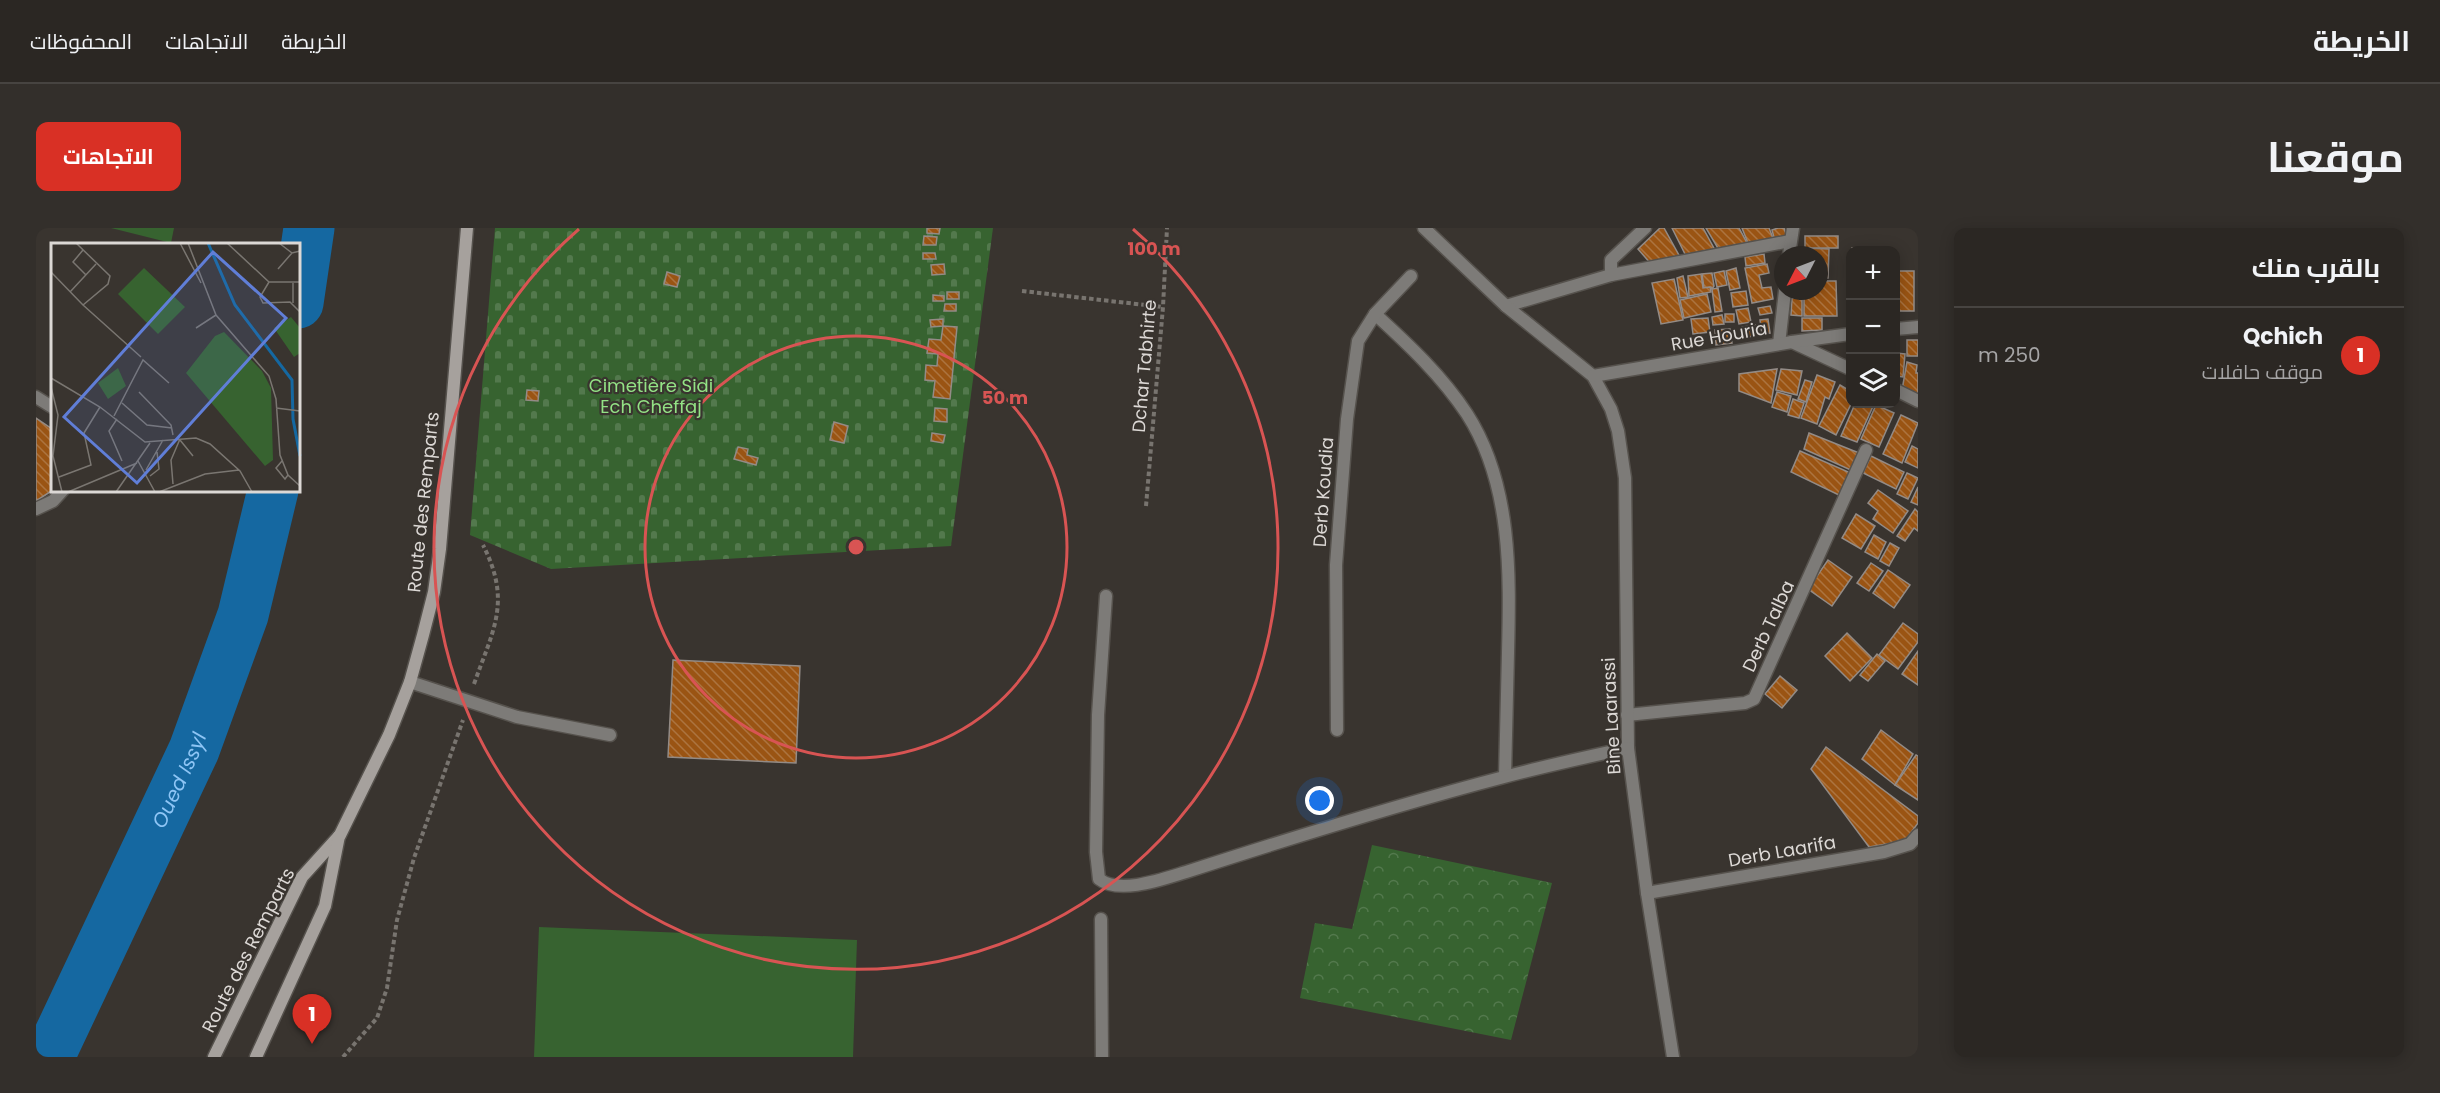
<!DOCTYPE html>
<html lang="ar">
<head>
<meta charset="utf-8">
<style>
	:root { --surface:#2b2723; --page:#332f2b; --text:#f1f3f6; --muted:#a6a5a6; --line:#474441; --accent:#d93025 }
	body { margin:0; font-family:Poppins,Cairo,sans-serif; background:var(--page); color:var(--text); direction:rtl }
	.controls { position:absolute; right:18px; top:18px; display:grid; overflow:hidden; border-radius:12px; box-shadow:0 3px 15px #0003 }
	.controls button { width:54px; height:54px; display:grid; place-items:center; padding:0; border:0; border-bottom:2px solid var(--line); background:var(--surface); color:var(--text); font:30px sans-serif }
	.compass { position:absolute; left:1738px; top:18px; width:54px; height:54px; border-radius:50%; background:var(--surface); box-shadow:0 3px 15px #0003; rotate:228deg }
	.you { position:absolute; left:1284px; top:573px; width:21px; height:21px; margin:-15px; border:4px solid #fff; border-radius:50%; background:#1a73e8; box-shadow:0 0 0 9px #1a73e833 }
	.badge { display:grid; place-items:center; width:39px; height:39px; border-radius:50%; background:var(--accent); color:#fff; font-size:20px; font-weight:700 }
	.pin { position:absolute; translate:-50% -50px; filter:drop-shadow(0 2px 3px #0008) }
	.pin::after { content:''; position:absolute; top:32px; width:21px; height:18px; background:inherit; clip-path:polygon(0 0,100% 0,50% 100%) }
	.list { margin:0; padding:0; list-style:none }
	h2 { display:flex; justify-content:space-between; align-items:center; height:78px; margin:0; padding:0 24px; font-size:26px }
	h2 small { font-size:20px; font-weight:400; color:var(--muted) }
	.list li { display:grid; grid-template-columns:39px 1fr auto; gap:18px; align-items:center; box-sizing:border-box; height:96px; padding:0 24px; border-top:2px solid var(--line) }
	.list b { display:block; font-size:22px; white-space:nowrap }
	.list p { margin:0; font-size:20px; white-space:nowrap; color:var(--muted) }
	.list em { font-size:20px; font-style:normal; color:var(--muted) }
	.icon { flex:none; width:33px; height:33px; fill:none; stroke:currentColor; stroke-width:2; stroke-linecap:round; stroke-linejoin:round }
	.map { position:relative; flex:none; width:1882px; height:829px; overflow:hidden; direction:ltr; border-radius:12px }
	header { display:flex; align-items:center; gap:36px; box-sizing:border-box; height:84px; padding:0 30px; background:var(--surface); border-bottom:2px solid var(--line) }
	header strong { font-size:28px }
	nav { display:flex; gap:33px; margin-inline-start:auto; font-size:21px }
	.intro { display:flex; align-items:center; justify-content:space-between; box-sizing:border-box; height:144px; padding:0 36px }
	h1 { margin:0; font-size:42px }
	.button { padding:15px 27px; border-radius:12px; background:var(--accent); color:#fff; font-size:21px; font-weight:700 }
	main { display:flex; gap:36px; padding:0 36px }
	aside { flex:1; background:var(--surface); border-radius:12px; box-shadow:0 3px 15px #0003 }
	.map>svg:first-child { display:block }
	.grass { fill:#376330 }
	.cemetery { fill:url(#cemetery-stones) }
	.park { fill:url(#park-crowns) }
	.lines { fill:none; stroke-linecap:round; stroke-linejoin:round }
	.river { stroke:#1568a1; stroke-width:51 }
	.building { fill:url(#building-back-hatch); stroke:#938b86; stroke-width:1.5 }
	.service-casing { stroke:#56524d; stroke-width:15 }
	.minor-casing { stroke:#56524d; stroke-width:15 }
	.secondary-casing { stroke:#56524d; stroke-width:15 }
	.path { stroke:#78746f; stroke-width:4; stroke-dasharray:4.5 3; stroke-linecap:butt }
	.service { stroke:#7d7b78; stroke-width:12 }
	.minor { stroke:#7d7b78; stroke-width:12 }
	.secondary { stroke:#a6a19d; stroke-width:12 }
	.ring { fill:none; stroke:#d85453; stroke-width:3 }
	.labels { text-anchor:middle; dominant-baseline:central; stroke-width:4.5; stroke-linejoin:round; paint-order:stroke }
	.street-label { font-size:18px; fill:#dcd8d5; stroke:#39342f }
	.park-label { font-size:18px; fill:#93e285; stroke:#39342f }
	.water-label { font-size:20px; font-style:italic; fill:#8ec5f5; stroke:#39342f }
	.inset-river { fill:none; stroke:#1568a1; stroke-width:3 }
	.inset-road { fill:none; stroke:#7a7671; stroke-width:1.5 }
	.view { fill:#607ed7; fill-opacity:0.15; stroke:#607ed7; stroke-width:3 }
	.inset-edge { fill:none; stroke:#dcd8d5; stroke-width:3 }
	.centre { fill:#d85453; stroke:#39342f; stroke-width:3 }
	.ring-label { font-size:18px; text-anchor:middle; font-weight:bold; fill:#d85453; stroke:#39342f; stroke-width:4.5; stroke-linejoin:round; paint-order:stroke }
</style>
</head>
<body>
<header>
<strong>الخريطة</strong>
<nav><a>الخريطة</a><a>الاتجاهات</a><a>المحفوظات</a></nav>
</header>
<div class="intro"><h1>موقعنا</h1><a class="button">الاتجاهات</a></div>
<main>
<aside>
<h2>بالقرب منك<small></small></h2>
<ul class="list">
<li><span class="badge">1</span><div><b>Qchich</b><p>موقف حافلات</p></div><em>250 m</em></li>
</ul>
</aside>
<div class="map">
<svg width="1882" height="829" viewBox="0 0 1882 829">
	<defs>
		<pattern id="cemetery-stones" width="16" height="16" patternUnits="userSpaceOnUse" patternTransform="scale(1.5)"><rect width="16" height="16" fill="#376330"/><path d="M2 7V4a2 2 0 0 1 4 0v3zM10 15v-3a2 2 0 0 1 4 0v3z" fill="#53794d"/></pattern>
		<pattern id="park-crowns" width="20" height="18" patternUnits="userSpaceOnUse" patternTransform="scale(1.5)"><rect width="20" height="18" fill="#376330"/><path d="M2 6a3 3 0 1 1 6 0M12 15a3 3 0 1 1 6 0" fill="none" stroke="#53794d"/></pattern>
		<pattern id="building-back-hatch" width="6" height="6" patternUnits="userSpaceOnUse" patternTransform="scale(1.5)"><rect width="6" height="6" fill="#9a5413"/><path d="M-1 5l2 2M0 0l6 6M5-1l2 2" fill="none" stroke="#ac7440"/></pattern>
	</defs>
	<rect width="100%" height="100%" fill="#39342f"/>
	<!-- grass -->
	<g class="grass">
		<polygon points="75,0 138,0 135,15"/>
		<polygon points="503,699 821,712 817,829 498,829"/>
	</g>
	<!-- cemetery -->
	<polygon class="cemetery" points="459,0 957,0 915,318 515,341 434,307"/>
	<!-- park -->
	<polygon class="park" points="1336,617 1516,655 1475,812 1264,770 1279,695 1316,701"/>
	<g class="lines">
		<!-- river -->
		<g class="river">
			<polyline points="262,75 273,0"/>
			<path id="s1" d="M13,829L158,522L207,387L237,262"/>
		</g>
	</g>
	<!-- building -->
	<g class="building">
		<polygon points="891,0 904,0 903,6 891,5"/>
		<polygon points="1624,0 1628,0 1644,29 1615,36 1602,21"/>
		<polygon points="1636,0 1667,0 1680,24 1650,28"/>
		<polygon points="1670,0 1703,0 1712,17 1683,22"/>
		<polygon points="1706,0 1733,0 1737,10 1714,20"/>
		<polygon points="1742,0 1748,0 1751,9 1739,13 1736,2"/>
		<polygon points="888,8 901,9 900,17 887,17"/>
		<rect x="1769" y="8" width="33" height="12"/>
		<polygon points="1841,19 1841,22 1816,22 1816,20"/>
		<polygon points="1769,20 1793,21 1792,50 1783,50 1783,27 1769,27"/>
		<polygon points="887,25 899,25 900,31 887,31"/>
		<polygon points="1728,26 1729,35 1710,38 1709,29"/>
		<polygon points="908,36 909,46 896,47 895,37"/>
		<polygon points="1731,36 1733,45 1723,47 1726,60 1735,59 1737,71 1716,75 1709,40"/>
		<polygon points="1700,40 1704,60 1694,62 1690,43"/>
		<polygon points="1860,41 1860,43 1878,43 1878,83 1860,83"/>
		<polygon points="1688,43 1691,57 1681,59 1678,45"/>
		<polygon points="631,44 644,48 641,59 628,56"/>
		<polygon points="1676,45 1678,58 1676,61 1675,59 1668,60 1666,46"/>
		<polygon points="1665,46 1667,60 1674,59 1675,64 1653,68 1652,48"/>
		<polygon points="1647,48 1652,69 1644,70 1641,50"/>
		<polygon points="1638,51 1647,92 1625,96 1616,55"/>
		<polygon points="1783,53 1800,53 1801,88 1768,88 1768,63 1783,63"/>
		<polygon points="1682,60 1686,83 1679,84 1676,61"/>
		<polygon points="1710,63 1712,77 1697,79 1695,65"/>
		<rect x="911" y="64" width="12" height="7"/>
		<polygon points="1671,66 1675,84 1648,90 1644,72"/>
		<polygon points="897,67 908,68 908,73 897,73"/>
		<polygon points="1812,68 1814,68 1814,93 1811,93"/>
		<polygon points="1756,70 1766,70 1766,88 1755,87"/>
		<polygon points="909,76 920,76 920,83 908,83"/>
		<polygon points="1734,78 1736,85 1724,87 1722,80"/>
		<polygon points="1712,80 1715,94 1703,96 1700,82"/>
		<rect x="1689" y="86" width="9" height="8"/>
		<polygon points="1686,87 1688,96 1677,97 1676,89"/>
		<polygon points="1672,90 1674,104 1657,106 1655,91"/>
		<polygon points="1766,90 1786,90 1786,102 1766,103"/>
		<polygon points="907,91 907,98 895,99 894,92"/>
		<polygon points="1732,91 1734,105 1726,106 1724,92"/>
		<polygon points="1719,97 1721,107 1708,110 1706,99"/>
		<polygon points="907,98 921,99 914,171 897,169 899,153 889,152 890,137 901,138 902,126 891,125 893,111 905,112"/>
		<polygon points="1694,101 1696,115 1680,117 1679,102"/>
		<rect x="1871" y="112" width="11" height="16"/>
		<polygon points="1860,125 1869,126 1867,149 1861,148"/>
		<polygon points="1871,134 1881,137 1880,145 1882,145 1882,165 1866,162"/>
		<polygon points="1741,141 1735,175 1703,163 1703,146"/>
		<polygon points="1745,141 1766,143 1761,167 1740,162"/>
		<polygon points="1781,147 1799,154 1793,171 1789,169 1781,196 1765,190"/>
		<polygon points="1769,152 1776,154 1770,174 1762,171"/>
		<polygon points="1804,157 1814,163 1815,176 1800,207 1783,198"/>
		<polygon points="491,162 503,163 502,173 490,172"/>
		<polygon points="1741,164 1755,168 1751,184 1736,179"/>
		<polygon points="1757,171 1768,175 1763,190 1752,187"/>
		<polygon points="1819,176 1838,176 1821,214 1805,208"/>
		<polygon points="1840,177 1858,185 1843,219 1825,211"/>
		<polygon points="899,180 911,181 911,194 898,193"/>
		<polygon points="1865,187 1882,195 1866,235 1847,226"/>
		<polygon points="0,190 16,201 17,262 0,273"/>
		<polygon points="798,194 812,198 808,215 794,212"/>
		<polygon points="896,205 909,207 907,215 895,213"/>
		<polygon points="1773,205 1823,225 1817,243 1768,221"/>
		<polygon points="1876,218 1882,221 1882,240 1869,234"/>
		<polygon points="702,219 712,221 711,227 722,230 720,237 698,231"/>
		<polygon points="1764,223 1817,246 1805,268 1755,244"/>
		<polygon points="1835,228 1868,244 1860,261 1827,245"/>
		<polygon points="1871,245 1882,250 1872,271 1861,266"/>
		<polygon points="1882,259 1882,277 1875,274"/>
		<polygon points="1842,262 1872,283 1857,305 1837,291 1842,283 1832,275"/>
		<polygon points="1879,281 1882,284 1882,303 1878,300 1869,313 1861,308"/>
		<polygon points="1820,286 1839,298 1825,321 1806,310"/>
		<polygon points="1838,307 1850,314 1842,331 1829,324"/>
		<polygon points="1854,315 1863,320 1853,338 1844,333"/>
		<polygon points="1792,332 1816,349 1796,378 1772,361"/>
		<polygon points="1835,335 1847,343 1833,363 1821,355"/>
		<polygon points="1852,342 1874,357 1858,380 1837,365"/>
		<polygon points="1867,395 1882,406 1882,414 1862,441 1843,427"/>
		<polygon points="1811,405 1836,430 1814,453 1789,428"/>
		<polygon points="1882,423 1882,457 1866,446"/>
		<polygon points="1841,426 1849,433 1832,453 1824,447"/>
		<polygon points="637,432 764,438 760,535 632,529"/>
		<polygon points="1744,448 1761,462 1746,480 1729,466"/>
		<polygon points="1845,502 1877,526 1859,557 1826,531"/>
		<polygon points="1790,519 1882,588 1882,595 1869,613 1833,619 1775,541"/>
		<polygon points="1880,527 1882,528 1882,572 1859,557"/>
	</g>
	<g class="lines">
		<!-- service casing -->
		<g class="service-casing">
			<g id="service">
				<polyline points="1575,47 1575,32 1609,0"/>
				<polyline points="1470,78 1575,47 1754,13"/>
				<path d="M1339,86C1372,116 1406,148 1431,186C1476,256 1474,346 1472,425C1471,466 1470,507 1469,548"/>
				<polyline points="374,454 481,489 574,507"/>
				<polyline points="1591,487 1709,475 1718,471 1830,222"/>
				<polyline points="1301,502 1300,337 1311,191 1322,113 1339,86 1375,48"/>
				<polyline points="1611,665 1848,624 1874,616 1882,607"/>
				<polyline points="1065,691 1066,829"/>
			</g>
		</g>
		<!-- minor casing -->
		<g class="minor-casing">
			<g id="minor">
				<polyline points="1388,0 1470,78 1557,148 1575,181 1582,203 1589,250 1592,520 1611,665 1637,829"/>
				<polyline points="1753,27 1757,0"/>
				<polyline points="1860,101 1882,99"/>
				<polyline points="1756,114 1814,141"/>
				<polyline points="1743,116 1749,63"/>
				<polyline points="1557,148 1756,114 1814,106"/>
				<polyline points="1860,162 1882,173"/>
				<polyline points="0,169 16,179"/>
				<polyline points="0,281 17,273 27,262"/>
				<path d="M1070,368L1062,487L1060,624L1063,651C1083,667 1127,651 1150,644C1255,610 1361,577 1468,549C1509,538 1551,529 1592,520"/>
			</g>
		</g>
		<!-- secondary casing -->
		<g class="secondary-casing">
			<g id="secondary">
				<polyline points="178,829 266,649 304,607 353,507 374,454 387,407 398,364 404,321 431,0"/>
				<polyline points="220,829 289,678 303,608"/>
			</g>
		</g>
		<!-- path -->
		<g class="path">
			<polyline points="986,63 1127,79"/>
			<polyline points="1110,278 1127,79 1131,0"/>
			<path d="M438,456C457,402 476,374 447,317"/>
			<polyline points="307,829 341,790 351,760 361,692 378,630 427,492"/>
		</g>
		<!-- service -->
		<use href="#service" class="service"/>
		<!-- minor -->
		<use href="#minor" class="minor"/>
		<!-- secondary -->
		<use href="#secondary" class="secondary"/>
	</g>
	<!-- distance rings -->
	<g class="ring">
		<circle cx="820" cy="319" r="211"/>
		<path d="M1097 1A422 422 0 1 1 543 1"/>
	</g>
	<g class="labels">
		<!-- street labels -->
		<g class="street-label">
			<text transform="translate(1683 108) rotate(-10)">Rue Houria</text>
			<text transform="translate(1108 138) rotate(-85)">Dchar Tabhirte</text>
			<text transform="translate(1287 264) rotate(-86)">Derb Koudia</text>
			<text transform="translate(387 274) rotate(-84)">Route des Remparts</text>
			<text transform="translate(1732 398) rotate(-65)">Derb Talba</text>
			<text transform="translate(1575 488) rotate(-93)">Bine Laarassi</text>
			<text transform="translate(1746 623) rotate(-10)">Derb Laarifa</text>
			<text transform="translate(212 722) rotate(-63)">Route des Remparts</text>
		</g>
		<!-- park labels -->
		<g class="park-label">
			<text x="615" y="157">Cimetière Sidi<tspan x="615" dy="21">Ech Cheffaj</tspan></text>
		</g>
		<!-- water labels -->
		<g class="water-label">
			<text stroke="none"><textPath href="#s1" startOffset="306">Oued Issyl</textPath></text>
		</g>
	</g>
	<!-- overview -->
	<g transform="translate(15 15)">
		<rect width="249" height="249" fill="#39342f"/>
		<path d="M93,25L134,64L107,91L67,51ZM240,74L249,85V110L243,114L223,85Z" fill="#376330"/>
		<path d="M173,89L211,128L220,145L222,217L214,223L135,130L164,93Z" fill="#376330"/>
		<path d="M67,125L75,143L57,156L47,140Z" fill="#376330"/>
		<path class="inset-river" d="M157,0L184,62L241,137L242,176L249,213"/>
		<path class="inset-road" d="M129,0L150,40M137,0L165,72L218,133L225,156L229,212L237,232L249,243M176,0L218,39H249M228,0L241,10L249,8M32,7L22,19L35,32M227,26L241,10M0,29L32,62L57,41L59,33L25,0M218,39L209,54L212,60L239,59L249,69M19,49L45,21M242,60V40M32,62L90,114M145,85L165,72M0,135L49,164L94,199L145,195L159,201L189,228L201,249M0,144L7,172L2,213L11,249M88,149L120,182L122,192M71,160L96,182L121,185M225,165L249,168M63,173L92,117L118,140M66,176L58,188L71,218M129,197L142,213M87,218L104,249M231,218L225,225L234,236L237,232M95,227L112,197M99,233L108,226L106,209M8,234L40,222L33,190L49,164M122,241L120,217L129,196M17,249L86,220M65,249L99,200M108,249L154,231L188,227"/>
		<path class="view" d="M162,9L235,75L86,240L13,174Z"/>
		<rect width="249" height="249" class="inset-edge"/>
	</g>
	<circle cx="820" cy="319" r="9" class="centre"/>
	<g class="ring-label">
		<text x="1118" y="27">100 m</text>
		<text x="969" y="176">50 m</text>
	</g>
</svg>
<div class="controls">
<button>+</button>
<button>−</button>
<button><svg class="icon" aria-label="layers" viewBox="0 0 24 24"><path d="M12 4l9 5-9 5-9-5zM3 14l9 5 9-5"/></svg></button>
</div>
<svg class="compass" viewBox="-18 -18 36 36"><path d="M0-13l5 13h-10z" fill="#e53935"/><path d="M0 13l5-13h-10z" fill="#a6a5a6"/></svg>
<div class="you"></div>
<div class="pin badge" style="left:276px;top:816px">1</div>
</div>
</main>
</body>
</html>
